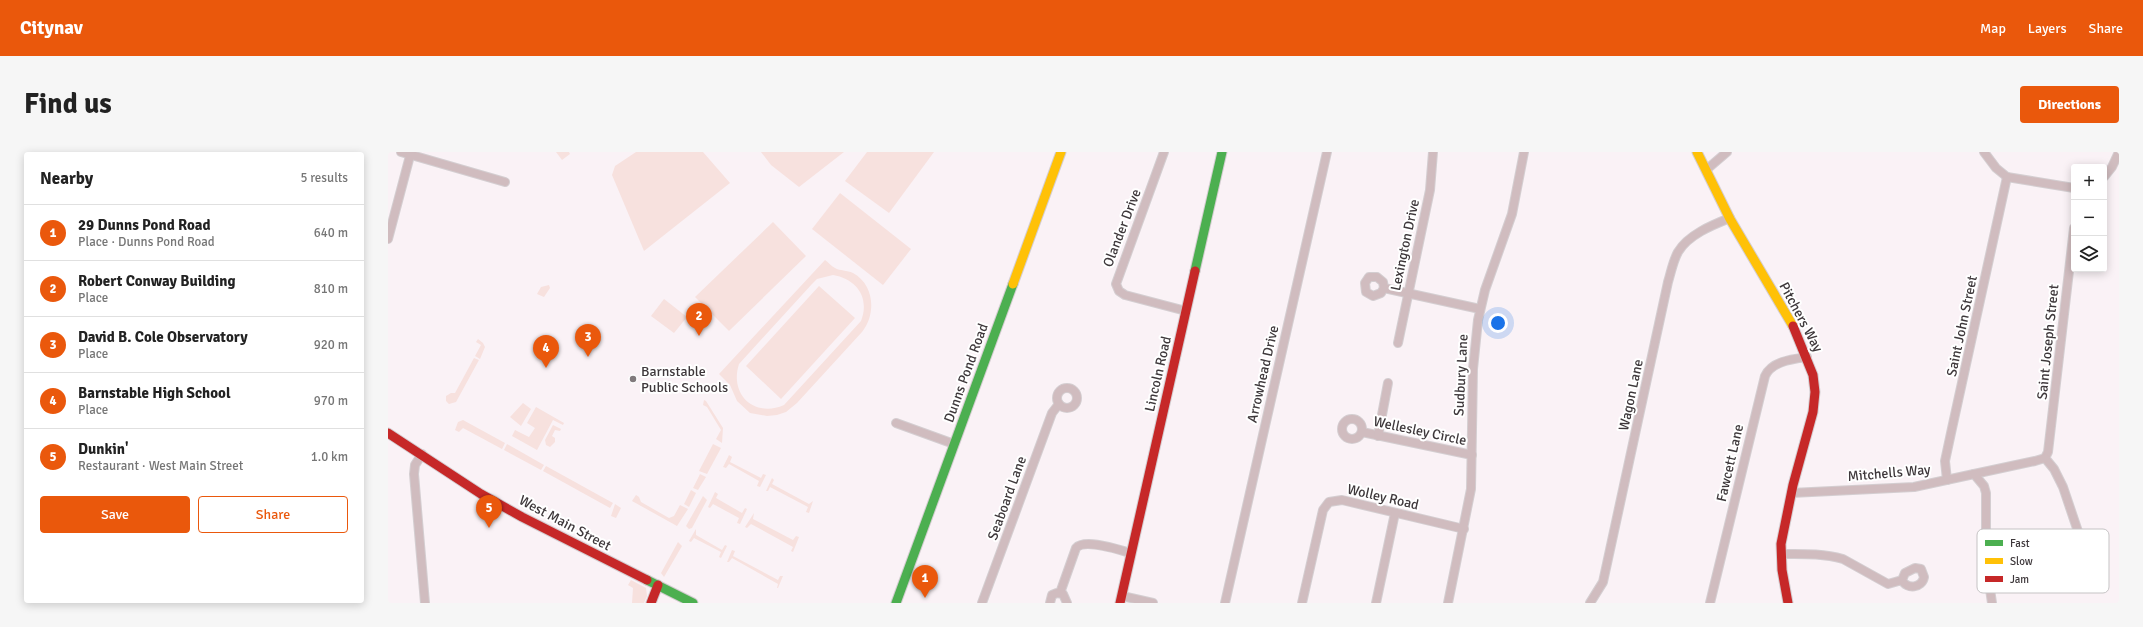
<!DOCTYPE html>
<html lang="en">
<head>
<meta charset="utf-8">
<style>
	:root { --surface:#fff; --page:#f6f6f6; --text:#222; --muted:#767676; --line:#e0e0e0; --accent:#ea580c }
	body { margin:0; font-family:Signika,sans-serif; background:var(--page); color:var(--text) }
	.controls { position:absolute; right:12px; top:12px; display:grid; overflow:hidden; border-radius:4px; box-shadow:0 2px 10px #0003 }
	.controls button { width:36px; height:36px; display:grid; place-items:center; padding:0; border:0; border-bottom:1px solid var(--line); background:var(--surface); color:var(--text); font:20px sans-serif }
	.you { position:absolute; left:1110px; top:171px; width:14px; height:14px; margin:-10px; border:3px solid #fff; border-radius:50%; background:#1a73e8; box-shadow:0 0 0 6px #1a73e833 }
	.badge { display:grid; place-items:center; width:26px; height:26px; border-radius:50%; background:var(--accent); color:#fff; font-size:13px; font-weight:700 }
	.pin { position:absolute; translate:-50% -33px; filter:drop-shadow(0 1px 2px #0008) }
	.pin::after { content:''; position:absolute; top:21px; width:14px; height:12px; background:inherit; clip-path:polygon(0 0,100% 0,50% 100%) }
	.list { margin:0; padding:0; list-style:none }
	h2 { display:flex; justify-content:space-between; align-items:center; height:52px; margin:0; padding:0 16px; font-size:17px }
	h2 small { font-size:13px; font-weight:400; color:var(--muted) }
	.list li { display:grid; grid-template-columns:26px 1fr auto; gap:12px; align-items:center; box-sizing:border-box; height:56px; padding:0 16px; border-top:1px solid var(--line) }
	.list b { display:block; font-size:15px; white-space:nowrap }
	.list p { margin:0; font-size:13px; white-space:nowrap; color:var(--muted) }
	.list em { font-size:13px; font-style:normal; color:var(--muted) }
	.actions { display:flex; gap:8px; padding:12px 16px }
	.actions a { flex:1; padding:9px 0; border:1px solid var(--accent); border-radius:4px; text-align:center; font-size:14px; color:var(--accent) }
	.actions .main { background:var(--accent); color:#fff }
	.icon { flex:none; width:22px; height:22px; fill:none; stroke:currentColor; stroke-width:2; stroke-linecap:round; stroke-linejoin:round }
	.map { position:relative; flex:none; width:1731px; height:451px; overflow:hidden; border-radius:4px }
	header { display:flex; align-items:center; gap:24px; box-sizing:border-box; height:56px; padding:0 20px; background:var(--accent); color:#fff }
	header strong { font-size:19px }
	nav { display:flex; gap:22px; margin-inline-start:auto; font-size:14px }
	.intro { display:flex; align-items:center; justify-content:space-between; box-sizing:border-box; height:96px; padding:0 24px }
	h1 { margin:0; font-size:28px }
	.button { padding:10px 18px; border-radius:4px; background:var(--accent); color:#fff; font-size:14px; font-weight:700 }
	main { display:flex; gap:24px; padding:0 24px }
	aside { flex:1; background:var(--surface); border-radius:4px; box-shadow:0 2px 10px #0003 }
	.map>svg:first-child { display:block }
	.green { fill:#f7e1de; fill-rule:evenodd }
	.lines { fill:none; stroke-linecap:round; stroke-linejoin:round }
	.street-casing { stroke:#d4ced1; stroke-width:10 }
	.fast-casing { stroke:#d4ced1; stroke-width:11 }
	.slow-casing { stroke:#d4ced1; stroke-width:11 }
	.jam-casing { stroke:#d4ced1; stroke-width:11 }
	.street { stroke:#d0bcbf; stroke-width:8 }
	.fast { stroke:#4caf50; stroke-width:9 }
	.slow { stroke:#ffc107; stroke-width:9 }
	.jam { stroke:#c62828; stroke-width:9 }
	.poi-dot { fill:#80797c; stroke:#fff; stroke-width:1.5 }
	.labels { text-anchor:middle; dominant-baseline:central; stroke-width:4; stroke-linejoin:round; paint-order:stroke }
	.street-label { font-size:14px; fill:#3e383b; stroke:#fff }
	.poi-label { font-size:14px; fill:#3e383b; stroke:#fff; text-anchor:start }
	.key { fill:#fff; stroke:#c5c3c4; stroke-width:1 }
	.key-label { font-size:11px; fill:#3e383b }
</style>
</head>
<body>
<header>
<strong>Citynav</strong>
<nav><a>Map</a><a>Layers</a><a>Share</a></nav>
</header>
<div class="intro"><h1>Find us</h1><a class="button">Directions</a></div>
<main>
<aside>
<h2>Nearby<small>5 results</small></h2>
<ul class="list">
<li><span class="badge">1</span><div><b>29 Dunns Pond Road</b><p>Place · Dunns Pond Road</p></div><em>640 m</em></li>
<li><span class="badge">2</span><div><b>Robert Conway Building</b><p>Place</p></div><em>810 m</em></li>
<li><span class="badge">3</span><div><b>David B. Cole Observatory</b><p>Place</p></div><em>920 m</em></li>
<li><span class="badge">4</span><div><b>Barnstable High School</b><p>Place</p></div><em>970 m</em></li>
<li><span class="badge">5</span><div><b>Dunkin'</b><p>Restaurant · West Main Street</p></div><em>1.0 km</em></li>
</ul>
<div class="actions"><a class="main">Save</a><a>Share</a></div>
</aside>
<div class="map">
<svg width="1731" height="451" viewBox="0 0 1731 451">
	<rect width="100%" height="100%" fill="#faf2f6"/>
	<!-- green -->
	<g class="green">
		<polygon points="168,0 181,0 182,2 174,8"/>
		<polygon points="248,0 315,0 342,31 256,99 224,23 227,14"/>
		<polygon points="373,0 456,0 411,35 383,13"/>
		<polygon points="479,0 546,0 501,61 457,29"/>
		<polygon points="452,41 523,97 495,133 424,77"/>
		<polygon points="385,70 418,104 341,179 307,145"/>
		<path d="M437,108C440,110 443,114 447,116C452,119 459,118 465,121C487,133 488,163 474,180L409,251L398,260L389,263L379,264L362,261L349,249L342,233L331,222ZM445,123C469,127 482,146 473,169L396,253C367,266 341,243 351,212L424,132L429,127Z"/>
		<polygon points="161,133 162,136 156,145 149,142 153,135"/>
		<polygon points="431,134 467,166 393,247 358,214"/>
		<polygon points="276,147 299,165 286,181 263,164"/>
		<polygon points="90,187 95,191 97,195 92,207 87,204 93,193 88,190"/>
		<polygon points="86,206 91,208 68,250 61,252 58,249 58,244 63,241 67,241"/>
		<polygon points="316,248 318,249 335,276 334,291 328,287 333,278 319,255 315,253"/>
		<polygon points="135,251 143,257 133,274 122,265"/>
		<polygon points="148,255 176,271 175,273 165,268 149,298 124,284 127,278 141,285 147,276 139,271"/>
		<polygon points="75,268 117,291 114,297 75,276 71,280 67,278 70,270"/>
		<polygon points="165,273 173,277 172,279 167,278 164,284 167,286 167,290 162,295 158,293 157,288"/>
		<polygon points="119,292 156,313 153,318 116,298"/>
		<polygon points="325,292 333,296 319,322 311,319"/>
		<polygon points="341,303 344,305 342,310 373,326 375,322 378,323 372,335 369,334 371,329 341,312 338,316 335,315"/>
		<polygon points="158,314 225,351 222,356 155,319"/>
		<polygon points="310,321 318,325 310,338 305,336 312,322"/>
		<polygon points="384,326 386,328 384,332 421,352 425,349 421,361 418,360 420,355 382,335 380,339 378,339"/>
		<polygon points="303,338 308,341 301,355 296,352"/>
		<polygon points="327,340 330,342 328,346 354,361 357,356 359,357 352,372 349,371 351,366 325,352 322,356 320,355"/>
		<polygon points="248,343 251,345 253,350 281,366 286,364 292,353 300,357 289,374 244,349"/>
		<polygon points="315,344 319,348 304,376 301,377 298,374"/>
		<polygon points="227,352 233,356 228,366 223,364"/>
		<polygon points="366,361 365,367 405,388 408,384 411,385 405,400 403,399 405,395 363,372 359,376 357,375"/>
		<polygon points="308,377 308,383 334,398 337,393 339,394 333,406 331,405 333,400 306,386 303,390 301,389"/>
		<polygon points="290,390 294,394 276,425 273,421"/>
		<polygon points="344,398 347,399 345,404 390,428 392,424 395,424 390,436 389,436 390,432 344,406 341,410 339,410"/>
		<polygon points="243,428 258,436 259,444 256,451 244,451 245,436 240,433"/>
	</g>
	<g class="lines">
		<!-- street casing -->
		<g class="street-casing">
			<g id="street">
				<polyline points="13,0 117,30"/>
				<polyline points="776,0 728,132 731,139 737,143 798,159"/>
				<polyline points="1596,0 1608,16 1619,25 1686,36"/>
				<polyline points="1318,18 1339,0"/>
				<polyline points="1716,25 1724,15 1731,0"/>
				<polyline points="0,87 23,0"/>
				<polyline points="996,136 995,130 989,125 981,125 977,131 978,140 985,144 993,141 996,136 1092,157"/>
				<polyline points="1010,191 1042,38 1045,0"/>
				<circle cx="679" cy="246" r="10"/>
				<circle cx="964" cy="277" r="10"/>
				<polyline points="508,271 566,292"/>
				<polyline points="974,280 1084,303"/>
				<polyline points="990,284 1000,231"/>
				<polyline points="34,302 27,313 26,322 37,451"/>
				<polyline points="1657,306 1660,300 1686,76"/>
				<polyline points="1657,306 1666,317 1675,335 1702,415"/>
				<polyline points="1586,322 1647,309 1657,306"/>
				<polyline points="1559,328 1557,309 1563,281 1619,25"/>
				<polyline points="1403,341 1526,335 1586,322 1596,334 1598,341 1598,409 1604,451"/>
				<path d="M1393,402C1414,402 1434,401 1455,407L1500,432L1514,428L1517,421L1527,416L1533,417L1536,425C1534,436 1519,438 1514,428"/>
				<path d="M672,441L688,396C697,386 731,398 743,401"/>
				<polyline points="734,444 765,451"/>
				<polyline points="594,451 664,261 671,252"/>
				<polyline points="662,451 664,443 669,441 675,442 679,451"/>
				<polyline points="837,451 939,0"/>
				<polyline points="914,451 935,358 941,350 954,348 1076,377"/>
				<polyline points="988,451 1007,361"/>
				<polyline points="1060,451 1083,337 1085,217 1090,168 1097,138 1124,62 1136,0"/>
				<path d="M1202,451L1215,430L1280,130C1283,120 1285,109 1290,100C1300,83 1324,73 1342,66"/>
				<path d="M1322,451L1377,224C1384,209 1405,207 1419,205"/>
			</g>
		</g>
		<!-- fast casing -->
		<g class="fast-casing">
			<g id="fast">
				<polyline points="807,119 834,0"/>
				<polyline points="259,428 305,451"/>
				<polyline points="508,451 625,132"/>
			</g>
		</g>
		<!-- slow casing -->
		<g class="slow-casing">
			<g id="slow">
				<polyline points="1309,0 1342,67 1405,174"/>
				<polyline points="625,132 673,0"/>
			</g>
		</g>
		<!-- jam casing -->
		<g class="jam-casing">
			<g id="jam">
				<polyline points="0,281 93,342 134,365 259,428"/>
				<polyline points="263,451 270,433"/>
				<polyline points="732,451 807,119"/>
				<polyline points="1400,451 1394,418 1393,392 1405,333 1425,260 1427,240 1425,223 1405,174"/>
			</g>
		</g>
		<!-- street -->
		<use href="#street" class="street"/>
		<!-- fast -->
		<use href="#fast" class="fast"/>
		<!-- slow -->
		<use href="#slow" class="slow"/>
		<!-- jam -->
		<use href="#jam" class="jam"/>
	</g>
	<!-- markers -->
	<circle class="poi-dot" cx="245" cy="227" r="4"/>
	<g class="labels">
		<!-- street labels -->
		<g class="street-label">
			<text transform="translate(734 76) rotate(-69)">Olander Drive</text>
			<text transform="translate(1017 93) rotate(-78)">Lexington Drive</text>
			<text transform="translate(1413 165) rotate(62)">Pitchers Way</text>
			<text transform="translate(1574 174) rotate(-78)">Saint John Street</text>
			<text transform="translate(1660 190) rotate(-84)">Saint Joseph Street</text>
			<text transform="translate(578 221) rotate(-70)">Dunns Pond Road</text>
			<text transform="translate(770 222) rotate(-77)">Lincoln Road</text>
			<text transform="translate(875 222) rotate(-77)">Arrowhead Drive</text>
			<text transform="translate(1073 223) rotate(-87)">Sudbury Lane</text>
			<text transform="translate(1243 243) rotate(-78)">Wagon Lane</text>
			<text transform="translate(1032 279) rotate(12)">Wellesley Circle</text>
			<text transform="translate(1342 311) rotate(-77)">Fawcett Lane</text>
			<text transform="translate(1501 321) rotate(-5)">Mitchells Way</text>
			<text transform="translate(995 345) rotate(13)">Wolley Road</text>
			<text transform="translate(619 346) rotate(-70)">Seaboard Lane</text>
			<text transform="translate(177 371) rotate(28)">West Main Street</text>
		</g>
		<!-- poi labels -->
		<g class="poi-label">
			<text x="253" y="219">Barnstable<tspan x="253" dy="16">Public Schools</tspan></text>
		</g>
	</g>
	<!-- legend -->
	<rect x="1589" y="377" width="132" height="64" rx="6" class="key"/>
	<rect x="1597" y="388" width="18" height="6" fill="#4caf50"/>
	<rect x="1597" y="406" width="18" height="6" fill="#ffc107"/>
	<rect x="1597" y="424" width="18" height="6" fill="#c62828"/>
	<g class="key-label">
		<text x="1622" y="395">Fast</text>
		<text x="1622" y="413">Slow</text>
		<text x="1622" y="431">Jam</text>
	</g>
</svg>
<div class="controls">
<button>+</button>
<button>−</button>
<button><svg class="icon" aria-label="layers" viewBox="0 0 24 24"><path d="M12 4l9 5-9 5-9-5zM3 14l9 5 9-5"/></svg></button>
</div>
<div class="you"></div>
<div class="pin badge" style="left:537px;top:446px">1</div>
<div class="pin badge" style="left:311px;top:184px">2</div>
<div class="pin badge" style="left:200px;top:205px">3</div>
<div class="pin badge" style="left:158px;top:216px">4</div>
<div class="pin badge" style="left:101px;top:376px">5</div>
</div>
</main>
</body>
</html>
